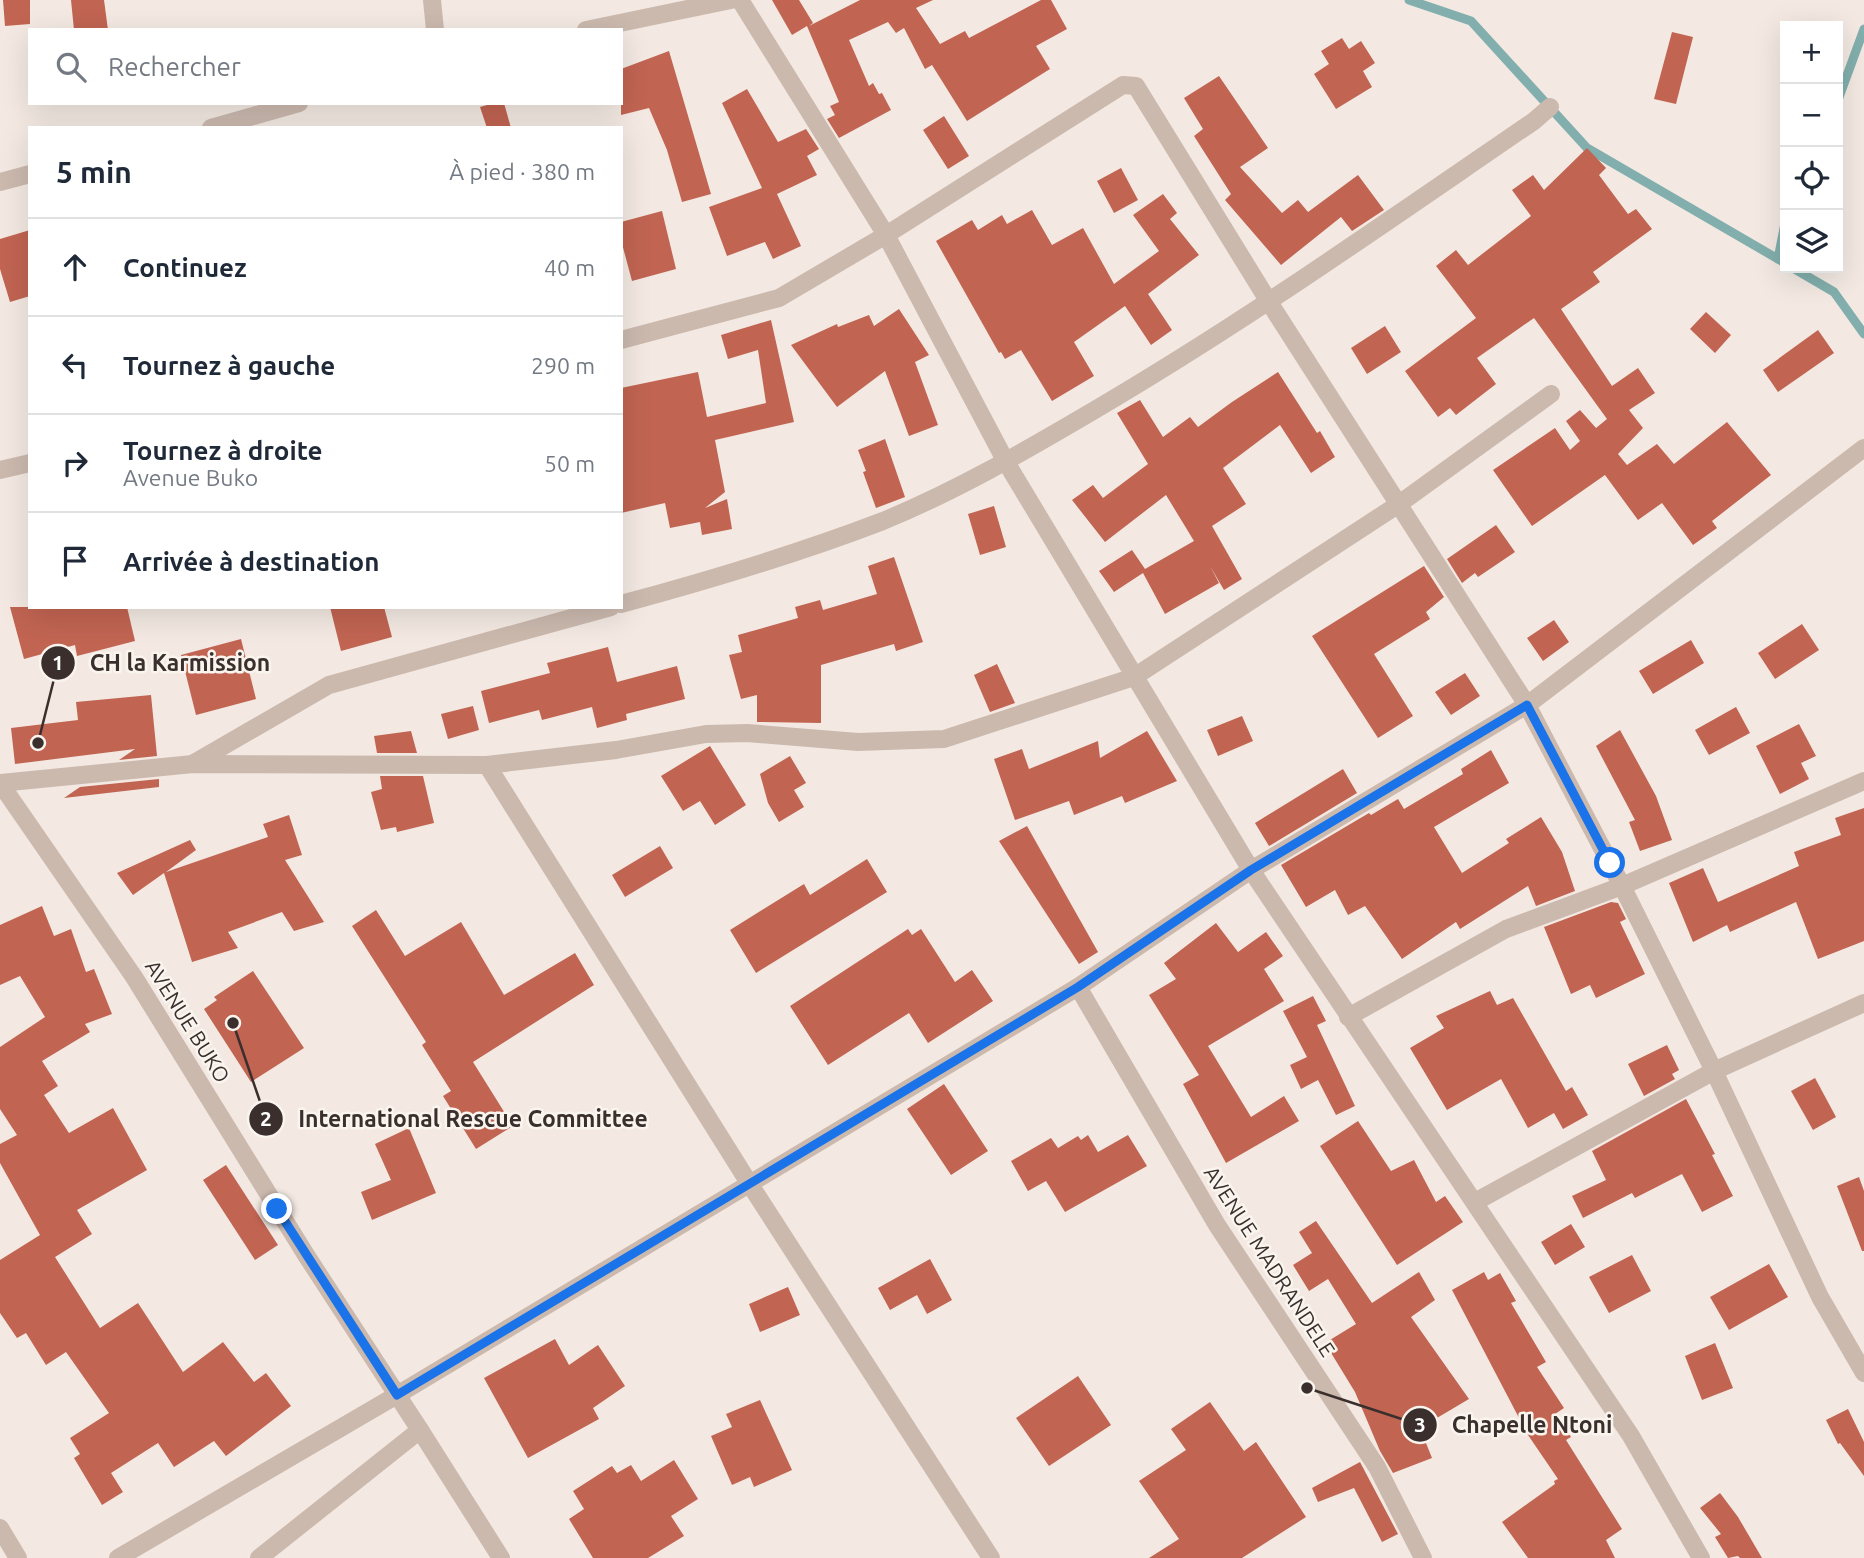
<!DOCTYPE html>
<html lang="fr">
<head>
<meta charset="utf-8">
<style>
	:root { --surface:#fff; --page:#f2f2f3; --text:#1f2937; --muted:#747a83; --line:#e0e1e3 }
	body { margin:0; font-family:Ubuntu,sans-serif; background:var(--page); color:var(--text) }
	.controls { position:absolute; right:21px; top:21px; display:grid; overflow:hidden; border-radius:0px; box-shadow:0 7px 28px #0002 }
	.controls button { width:63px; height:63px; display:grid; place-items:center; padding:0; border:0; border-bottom:2px solid var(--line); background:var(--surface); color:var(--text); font:35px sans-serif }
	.stop { position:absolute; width:21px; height:21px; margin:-16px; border:5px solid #1a73e8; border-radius:50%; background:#fff }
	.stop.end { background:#1a73e8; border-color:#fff; box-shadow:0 2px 7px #0008 }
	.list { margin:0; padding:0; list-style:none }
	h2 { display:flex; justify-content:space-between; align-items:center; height:91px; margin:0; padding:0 28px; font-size:30px }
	h2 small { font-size:23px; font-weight:400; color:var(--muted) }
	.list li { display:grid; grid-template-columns:46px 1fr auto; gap:21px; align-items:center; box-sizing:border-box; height:98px; padding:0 28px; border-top:2px solid var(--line) }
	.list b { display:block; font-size:26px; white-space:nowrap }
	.list p { margin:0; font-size:23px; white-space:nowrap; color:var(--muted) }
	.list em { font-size:23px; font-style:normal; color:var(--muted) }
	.icon { flex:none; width:38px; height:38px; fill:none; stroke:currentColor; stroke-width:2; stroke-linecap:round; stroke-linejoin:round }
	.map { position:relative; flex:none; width:1864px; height:1558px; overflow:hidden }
	.search { position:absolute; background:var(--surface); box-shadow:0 7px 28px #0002; left:28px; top:28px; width:595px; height:77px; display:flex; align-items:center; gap:18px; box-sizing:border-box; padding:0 24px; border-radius:0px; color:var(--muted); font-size:26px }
	.panel { position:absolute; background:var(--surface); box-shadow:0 7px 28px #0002; left:28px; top:126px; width:595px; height:483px; border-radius:0px }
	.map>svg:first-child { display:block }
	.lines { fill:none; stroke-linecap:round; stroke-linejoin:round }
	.stream { stroke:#82afad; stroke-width:9 }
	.building { fill:#c16452 }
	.service { stroke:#cbb9ae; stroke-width:18 }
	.minor { stroke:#cbb9ae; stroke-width:18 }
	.route { stroke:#1a73e8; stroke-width:9 }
	.labels { text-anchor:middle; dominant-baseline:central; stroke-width:5; stroke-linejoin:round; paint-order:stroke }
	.street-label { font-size:21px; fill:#3a2f2c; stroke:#faf4ee }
	.leader { fill:none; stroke:#3a2f2c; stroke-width:2.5 }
	.callout-dot { fill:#3a2f2c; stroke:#faf4ee; stroke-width:2.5 }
	.mark-label { font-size:21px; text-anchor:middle; font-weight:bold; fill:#fff }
	.callout-label { font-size:23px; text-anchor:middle; font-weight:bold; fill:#3a2f2c; stroke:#faf4ee; stroke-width:5; stroke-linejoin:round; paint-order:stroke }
</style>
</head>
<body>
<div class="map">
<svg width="1864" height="1558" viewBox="0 0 1864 1558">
	<rect width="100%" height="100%" fill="#f3e9e2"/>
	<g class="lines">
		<!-- stream -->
		<g class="stream">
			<polyline points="1409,0 1471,21 1587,148 1785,263"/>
			<polyline points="1838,100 1864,29"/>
			<polyline points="1778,259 1785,223"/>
			<polyline points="1793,268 1834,292 1864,334"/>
		</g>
	</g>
	<!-- building -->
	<g class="building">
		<polygon points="3,0 30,0 30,24 5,26"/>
		<polygon points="71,0 104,0 108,30 74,30"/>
		<polygon points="772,0 799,0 813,23 809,26 860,0 933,0 916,8 940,44 965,31 969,38 1041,0 1051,0 1067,29 1036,46 1050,69 967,121 932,65 925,69 904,28 896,33 888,22 849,40 869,86 873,83 879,94 882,93 891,110 839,138 827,119 835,115 830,106 839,102 807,26 792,35"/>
		<polygon points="1672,32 1693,37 1676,104 1654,99"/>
		<polygon points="1342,38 1349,49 1361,41 1375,63 1363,71 1372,87 1336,109 1314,74 1329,64 1321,51"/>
		<polygon points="669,51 711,194 682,202 667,150 649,108 621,115 621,69"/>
		<polygon points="1219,76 1268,148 1240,167 1282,213 1298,200 1308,212 1358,175 1384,210 1352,231 1341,217 1281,265 1225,200 1231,194 1194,136 1203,129 1184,98"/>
		<polygon points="747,89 778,142 806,129 819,149 807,156 817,175 777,194 801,246 773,259 765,242 727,256 709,207 762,188 722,103"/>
		<polygon points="494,103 504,103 511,128 487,128 480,107"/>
		<polygon points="944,116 969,156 948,169 923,130"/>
		<polygon points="1587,148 1606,168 1599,175 1628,214 1636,209 1652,229 1593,272 1600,282 1561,309 1612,386 1638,368 1655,393 1629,410 1643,428 1618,454 1627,465 1657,444 1674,464 1727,422 1771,475 1712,521 1717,528 1693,545 1662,503 1638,520 1605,475 1532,526 1493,470 1555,428 1570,450 1580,441 1566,421 1580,410 1596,428 1607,419 1534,318 1477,358 1496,384 1456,415 1450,408 1438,417 1405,371 1476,318 1436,266 1456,250 1468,265 1531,216 1512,190 1533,175 1544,190"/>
		<polygon points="1121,168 1138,200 1114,213 1097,181"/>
		<polygon points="1163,194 1177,213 1170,219 1199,255 1148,294 1172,330 1151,345 1125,306 1074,342 1094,376 1052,401 1021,350 1005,359 1001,352 999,353 936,241 972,220 978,230 1002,215 1007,224 1032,210 1052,245 1083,228 1114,284 1159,251 1133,215"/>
		<polygon points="662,211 676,269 632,281 621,240 621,222"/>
		<polygon points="30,230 30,296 10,302 0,269 0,239"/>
		<polygon points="899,309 929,355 915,362 938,425 909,436 885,371 837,407 791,345 837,324 838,327 869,315 874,326"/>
		<polygon points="1706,312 1731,335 1715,353 1690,329"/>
		<polygon points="771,320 794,422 715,440 725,492 705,508 727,499 732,529 702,535 700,522 670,528 665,503 621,513 621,388 698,372 707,417 766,403 758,350 728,359 721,335"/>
		<polygon points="1385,326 1401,352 1367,374 1351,348"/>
		<polygon points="1818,330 1834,353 1778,392 1763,370"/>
		<polygon points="1278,372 1317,433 1320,431 1335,457 1311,473 1280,425 1223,468 1246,504 1212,526 1242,579 1224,590 1210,566 1219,583 1165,614 1143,573 1114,592 1099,571 1132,550 1145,569 1194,541 1166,495 1105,542 1072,500 1093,485 1103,498 1148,464 1117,413 1140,400 1163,437 1190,417 1198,427 1232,402"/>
		<polygon points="885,439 905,497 876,508 863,472 866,471 858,450"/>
		<polygon points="994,506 1006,547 980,555 968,514"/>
		<polygon points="1496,525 1515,552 1478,577 1475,573 1462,583 1447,559"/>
		<polygon points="894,557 923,642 896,651 894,644 821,665 821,723 757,722 757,695 741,699 729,655 742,652 738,635 798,618 795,607 820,600 823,610 877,594 868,566"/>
		<polygon points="1424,566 1444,597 1426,612 1430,619 1374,654 1413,716 1378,738 1312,636"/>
		<polygon points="10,607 127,607 135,641 77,656 75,645 24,659"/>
		<polygon points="330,607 384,607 392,637 341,651"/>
		<polygon points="1554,620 1569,642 1543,661 1527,638"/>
		<polygon points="1802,624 1819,650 1775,679 1758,653"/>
		<polygon points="241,639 256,699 196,715 181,655"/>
		<polygon points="1691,640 1704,663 1653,694 1639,671"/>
		<polygon points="608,647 617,682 677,666 685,699 626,714 627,720 597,728 592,707 542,720 539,710 489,723 481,691 550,673 547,663"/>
		<polygon points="997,664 1015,703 990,712 974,675"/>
		<polygon points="1465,673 1480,696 1451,715 1435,692"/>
		<polygon points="151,695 157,756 119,760 135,749 15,764 11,728 78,720 76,702"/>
		<polygon points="473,706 479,730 448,739 441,714"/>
		<polygon points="1736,707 1750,733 1709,755 1695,730"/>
		<polygon points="1242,716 1253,741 1218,756 1207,730"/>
		<polygon points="1799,724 1816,756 1801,763 1809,779 1780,794 1756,746"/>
		<polygon points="1620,730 1656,796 1672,840 1640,851 1629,822 1635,820 1596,746"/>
		<polygon points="411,731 417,753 377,753 374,736"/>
		<polygon points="1147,731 1177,781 1125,803 1122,796 1074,815 1069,801 1015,820 994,759 1022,749 1029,769 1098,741 1100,758"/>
		<polygon points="710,746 746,805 715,825 700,801 683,811 661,776"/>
		<polygon points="1491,750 1509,783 1434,827 1462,873 1509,843 1506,839 1541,817 1562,852 1575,891 1536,906 1528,886 1460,929 1456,922 1402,959 1365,906 1348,915 1335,890 1306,907 1281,865 1369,813 1371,815 1398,799 1404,809 1463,774 1461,769"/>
		<polygon points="790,756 806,783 794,790 804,807 779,822 768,803 760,774"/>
		<polygon points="1343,769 1357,793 1269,846 1255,823"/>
		<polygon points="380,776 423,776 434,823 397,832 396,827 381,830 371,792 382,789"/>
		<polygon points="159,779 159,787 64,798 80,787"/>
		<polygon points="1864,808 1864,941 1818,959 1796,902 1730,932 1727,925 1693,942 1669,883 1703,868 1718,902 1799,866 1794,852 1841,835 1835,818"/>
		<polygon points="289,815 302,855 285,860 324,922 294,931 282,912 228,932 238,948 192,962 164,873 133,895 117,873 190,840 196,850 166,872 268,837 263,824"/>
		<polygon points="1027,826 1098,952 1079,964 999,841"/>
		<polygon points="660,846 673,868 625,897 612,875"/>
		<polygon points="867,859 887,892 756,973 730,930 804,884 810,895"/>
		<polygon points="1611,902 1618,903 1626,919 1620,922 1645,974 1596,998 1590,985 1571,994 1544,927"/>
		<polygon points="42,906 54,936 71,929 86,972 94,969 112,1014 85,1024 90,1032 42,1061 58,1086 44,1095 69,1133 113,1108 147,1170 77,1210 92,1234 55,1257 100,1328 138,1303 183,1372 223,1342 254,1382 266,1373 291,1406 226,1456 214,1441 174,1467 158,1443 111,1473 123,1492 102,1505 74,1458 80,1454 70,1438 109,1413 66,1352 46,1365 26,1333 17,1338 0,1313 0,1260 40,1235 0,1163 0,1144 17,1135 0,1109 0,1047 45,1017 20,976 0,985 0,925"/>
		<polygon points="376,910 405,956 461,922 504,995 575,953 594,985 473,1062 513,1126 476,1149 443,1096 451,1091 422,1045 426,1042 352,926"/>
		<polygon points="1216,923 1238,952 1266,932 1283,956 1264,969 1284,1001 1208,1046 1251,1117 1284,1096 1299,1121 1226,1163 1183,1084 1199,1075 1149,995 1176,979 1164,963"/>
		<polygon points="908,929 912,935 921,929 955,982 972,970 993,1001 928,1043 909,1013 828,1065 790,1006"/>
		<polygon points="253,971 304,1048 251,1082 204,1009 217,1000 214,997"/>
		<polygon points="1490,991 1497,1005 1513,998 1566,1091 1572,1087 1588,1115 1563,1129 1554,1113 1528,1128 1501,1079 1447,1110 1410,1048 1444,1028 1436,1016"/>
		<polygon points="1313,996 1326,1021 1317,1025 1355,1106 1336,1115 1318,1080 1301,1089 1290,1065 1307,1057 1283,1011"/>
		<polygon points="1667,1045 1679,1070 1672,1074 1675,1079 1644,1096 1628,1064"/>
		<polygon points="1815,1078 1836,1117 1813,1130 1791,1091"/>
		<polygon points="944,1084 988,1151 951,1175 907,1109"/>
		<polygon points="1686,1099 1715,1154 1712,1155 1733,1196 1702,1212 1682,1174 1635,1198 1632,1193 1583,1218 1572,1196 1606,1180 1592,1151"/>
		<polygon points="1358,1121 1391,1171 1414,1160 1436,1202 1445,1196 1463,1222 1397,1265 1320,1146"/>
		<polygon points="409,1128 436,1193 372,1220 361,1192 391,1180 375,1144"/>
		<polygon points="1088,1135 1098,1152 1128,1135 1147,1166 1065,1212 1046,1181 1028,1191 1011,1161 1051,1138 1058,1148 1078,1136 1081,1140"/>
		<polygon points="226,1165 278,1245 255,1260 203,1180"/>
		<polygon points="1859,1177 1864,1191 1864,1251 1862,1251 1837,1186"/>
		<polygon points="1316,1221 1372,1303 1419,1272 1435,1300 1411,1317 1469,1399 1420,1428 1432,1458 1393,1473 1380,1451 1355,1392 1325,1343 1356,1324 1328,1279 1309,1291 1293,1265 1312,1253 1299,1232"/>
		<polygon points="1571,1224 1585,1247 1555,1265 1541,1242"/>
		<polygon points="1632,1255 1651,1291 1609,1313 1589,1277"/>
		<polygon points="930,1259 952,1300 927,1314 917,1295 890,1310 878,1288"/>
		<polygon points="1769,1264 1788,1297 1729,1330 1710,1297"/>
		<polygon points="1484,1272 1488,1280 1500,1273 1516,1301 1511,1303 1546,1362 1537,1367 1564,1408 1555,1414 1571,1437 1566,1440 1622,1529 1606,1540 1615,1558 1528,1558 1502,1522 1555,1484 1554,1481 1558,1479 1528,1435 1452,1290"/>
		<polygon points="788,1287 800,1315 760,1332 749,1304"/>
		<polygon points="555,1339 569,1365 598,1345 625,1386 593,1408 599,1419 528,1458 484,1378"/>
		<polygon points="1715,1343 1733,1388 1702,1400 1685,1356"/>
		<polygon points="1078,1376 1111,1425 1049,1466 1016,1418"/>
		<polygon points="760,1400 792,1470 754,1487 750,1477 732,1485 711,1436 732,1427 726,1414"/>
		<polygon points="1210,1402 1244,1451 1256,1442 1306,1517 1242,1558 1149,1558 1179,1539 1139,1481 1186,1450 1171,1429"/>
		<polygon points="1848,1409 1864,1442 1864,1476 1840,1443 1838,1444 1826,1420"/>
		<polygon points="674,1460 698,1499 671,1516 684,1536 648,1558 593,1558 569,1519 584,1509 573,1491 612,1466 617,1473 631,1465 641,1481"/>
		<polygon points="1360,1462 1398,1534 1382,1542 1354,1488 1318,1502 1312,1488"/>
		<polygon points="1720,1493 1738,1517 1762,1558 1740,1558 1738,1556 1728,1558 1715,1537 1721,1534 1700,1508"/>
	</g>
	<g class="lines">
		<!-- service -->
		<polyline class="service" points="259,1558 420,1430"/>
		<!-- minor -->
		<g class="minor">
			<polyline points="432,0 435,30"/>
			<polyline points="740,0 886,235 1006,462 1251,870 1631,1436 1701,1558"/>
			<polyline points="586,30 731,0"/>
			<polyline points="211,128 299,103"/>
			<polyline points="0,182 30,174"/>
			<polyline points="621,340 779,298 886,235 1123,85 1136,86 1269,302 1527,705 1622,886 1714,1071 1820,1297 1864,1373"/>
			<polyline points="0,470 30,463"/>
			<path d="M621,604C710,580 797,554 883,521C956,491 1025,451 1093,411C1245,322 1389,220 1534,121L1550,107"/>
			<polyline points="194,763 329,685 611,607"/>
			<polyline points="487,765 749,1183 991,1558"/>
			<polyline points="0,783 193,764 487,765 616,750 706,734 747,733 858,742 944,739 1134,677 1399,504 1551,394"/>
			<polyline points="0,783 134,977 306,1255 420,1430 501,1558"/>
			<polyline points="1078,987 1217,1225 1377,1467 1423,1558"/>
			<polyline points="1348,1017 1506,929 1622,886 1864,781"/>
			<polyline points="1475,1202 1714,1071 1864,1003"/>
			<polyline points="0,1528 18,1558"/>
			<polyline points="118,1558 397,1395 1078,987 1251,870 1527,705 1864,448"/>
		</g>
	</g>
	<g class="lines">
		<!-- route -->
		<polyline class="route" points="277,1209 397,1395 1078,987 1251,870 1527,705 1610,863"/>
	</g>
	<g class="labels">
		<!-- street labels -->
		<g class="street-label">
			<text transform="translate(188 1021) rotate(58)">AVENUE BUKO</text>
			<text transform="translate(1270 1261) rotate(57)">AVENUE MADRANDELE</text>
		</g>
	</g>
	<!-- callouts -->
	<path class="leader" d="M38 743L58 663M233 1023L266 1119M1307 1388L1420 1425"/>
	<g class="callout-dot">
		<circle cx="38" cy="743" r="7"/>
		<circle cx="233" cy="1023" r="7"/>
		<circle cx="1307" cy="1388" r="7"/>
		<circle cx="58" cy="663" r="18"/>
		<circle cx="266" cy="1119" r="18"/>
		<circle cx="1420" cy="1425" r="18"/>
	</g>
	<g class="mark-label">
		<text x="58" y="670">1</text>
		<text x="266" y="1126">2</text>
		<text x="1420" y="1432">3</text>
	</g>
	<g class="callout-label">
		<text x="180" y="671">CH la Karmission</text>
		<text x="473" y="1127">International Rescue Committee</text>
		<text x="1532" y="1433">Chapelle Ntoni</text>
	</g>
</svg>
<div class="controls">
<button>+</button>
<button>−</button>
<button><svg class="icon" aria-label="locate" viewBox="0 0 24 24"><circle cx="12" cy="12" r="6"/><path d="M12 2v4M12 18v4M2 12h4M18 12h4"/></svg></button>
<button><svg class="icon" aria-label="layers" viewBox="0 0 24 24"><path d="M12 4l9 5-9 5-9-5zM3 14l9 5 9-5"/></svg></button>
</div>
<div class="stop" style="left:1610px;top:863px"></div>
<div class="stop end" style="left:277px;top:1209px"></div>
<div class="search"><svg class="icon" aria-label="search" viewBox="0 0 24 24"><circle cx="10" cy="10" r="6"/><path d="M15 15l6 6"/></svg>Rechercher</div>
<section class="panel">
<h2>5 min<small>À pied · 380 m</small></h2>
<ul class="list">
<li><svg class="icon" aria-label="ahead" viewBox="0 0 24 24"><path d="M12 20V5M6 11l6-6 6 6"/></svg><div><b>Continuez</b></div><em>40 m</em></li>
<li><svg class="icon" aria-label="left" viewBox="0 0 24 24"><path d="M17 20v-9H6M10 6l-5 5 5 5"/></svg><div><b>Tournez à gauche</b></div><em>290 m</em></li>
<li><svg class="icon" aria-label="right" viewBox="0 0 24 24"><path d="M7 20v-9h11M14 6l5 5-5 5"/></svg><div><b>Tournez à droite</b><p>Avenue Buko</p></div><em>50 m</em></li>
<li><svg class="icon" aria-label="arrive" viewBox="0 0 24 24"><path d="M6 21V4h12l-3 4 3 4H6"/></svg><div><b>Arrivée à destination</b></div></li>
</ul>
</section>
</div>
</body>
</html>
